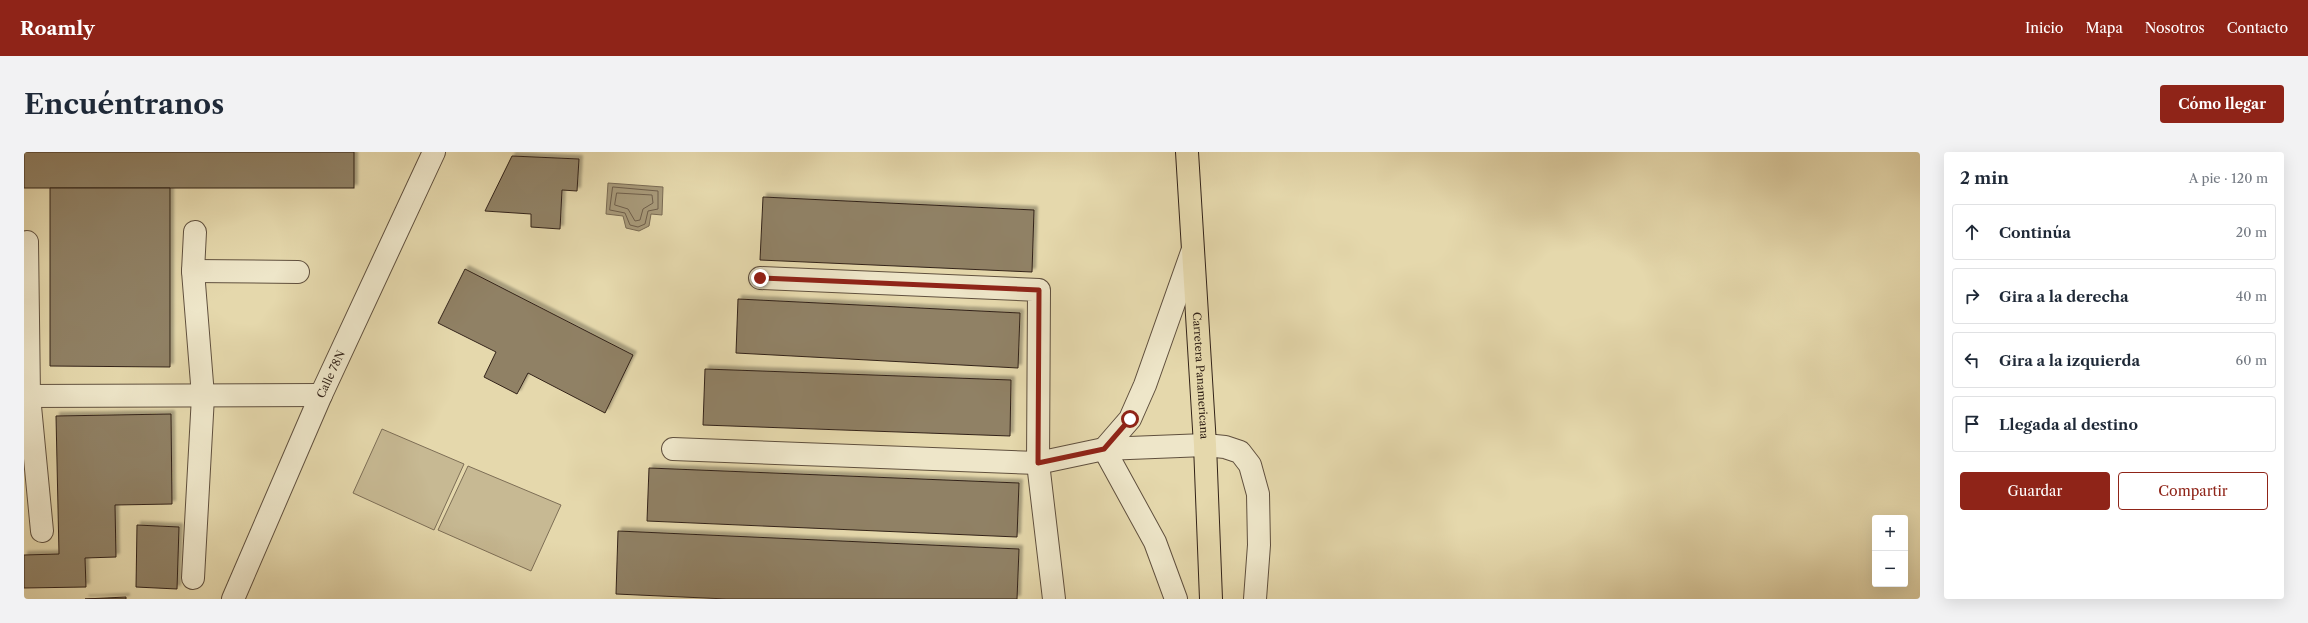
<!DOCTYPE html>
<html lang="es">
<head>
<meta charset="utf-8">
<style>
	:root { --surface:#fff; --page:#f2f2f3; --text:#1f2937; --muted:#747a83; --line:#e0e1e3; --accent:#8f2418 }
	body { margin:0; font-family:"Libre Caslon Text",serif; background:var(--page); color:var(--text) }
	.controls { position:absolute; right:12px; bottom:12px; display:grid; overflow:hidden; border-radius:4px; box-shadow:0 4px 16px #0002 }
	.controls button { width:36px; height:36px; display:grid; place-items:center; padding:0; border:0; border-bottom:1px solid var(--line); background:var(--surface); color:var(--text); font:20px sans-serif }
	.stop { position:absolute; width:12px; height:12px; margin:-9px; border:3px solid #8f2418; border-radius:50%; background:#fff }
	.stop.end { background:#8f2418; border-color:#fff; box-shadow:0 1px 4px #0008 }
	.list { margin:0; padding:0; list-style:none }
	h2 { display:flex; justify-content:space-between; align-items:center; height:52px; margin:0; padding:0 16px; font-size:17px }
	h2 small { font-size:13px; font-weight:400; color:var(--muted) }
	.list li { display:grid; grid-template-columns:26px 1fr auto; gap:12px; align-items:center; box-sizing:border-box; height:56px; margin:0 8px 8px; padding:0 8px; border:1px solid var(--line); border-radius:4px }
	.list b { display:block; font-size:15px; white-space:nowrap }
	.list em { font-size:13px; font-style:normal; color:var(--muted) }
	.actions { display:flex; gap:8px; padding:12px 16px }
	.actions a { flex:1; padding:9px 0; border:1px solid var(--accent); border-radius:4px; text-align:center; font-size:14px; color:var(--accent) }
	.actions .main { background:var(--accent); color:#fff }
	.icon { flex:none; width:22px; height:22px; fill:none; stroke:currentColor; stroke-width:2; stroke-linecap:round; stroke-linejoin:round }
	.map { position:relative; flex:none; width:1896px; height:447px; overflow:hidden; border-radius:4px }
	header { display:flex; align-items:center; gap:24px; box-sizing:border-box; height:56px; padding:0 20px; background:var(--accent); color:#fff }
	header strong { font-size:19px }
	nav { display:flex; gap:22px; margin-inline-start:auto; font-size:14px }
	.intro { display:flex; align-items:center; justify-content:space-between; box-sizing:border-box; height:96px; padding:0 24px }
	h1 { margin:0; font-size:28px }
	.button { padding:10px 18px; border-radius:4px; background:var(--accent); color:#fff; font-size:14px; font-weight:700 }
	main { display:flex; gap:24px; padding:0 24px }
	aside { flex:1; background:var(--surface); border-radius:4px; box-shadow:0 4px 16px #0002 }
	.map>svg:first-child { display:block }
	.green { fill:#c7b993; stroke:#7d6e56 }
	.water { fill:#a89a7a; stroke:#796a53 }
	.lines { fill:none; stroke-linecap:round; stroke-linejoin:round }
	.shore { stroke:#6e5e4a; stroke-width:1 }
	.building { fill:#908165; stroke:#332319; filter:url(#shadow) }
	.minor-casing { stroke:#60503e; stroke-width:24 }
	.highway-casing { stroke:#332319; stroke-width:24 }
	.minor { stroke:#eee6c9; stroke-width:22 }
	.highway { stroke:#e5d8ac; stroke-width:22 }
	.route { stroke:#8f2418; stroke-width:5 }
	.labels { text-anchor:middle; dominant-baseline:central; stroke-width:4; stroke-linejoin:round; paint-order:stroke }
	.street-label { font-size:11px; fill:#332319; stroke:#eee6c9 }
</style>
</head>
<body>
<header>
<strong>Roamly</strong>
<nav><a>Inicio</a><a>Mapa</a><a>Nosotros</a><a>Contacto</a></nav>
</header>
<div class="intro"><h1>Encuéntranos</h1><a class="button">Cómo llegar</a></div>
<main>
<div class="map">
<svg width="1896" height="447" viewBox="0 0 1896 447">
	<defs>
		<filter id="shadow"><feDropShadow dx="3.5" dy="-3.5" stdDeviation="1" flood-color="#0004"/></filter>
	</defs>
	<rect width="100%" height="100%" fill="#e5d8ac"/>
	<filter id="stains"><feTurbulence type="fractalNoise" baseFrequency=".005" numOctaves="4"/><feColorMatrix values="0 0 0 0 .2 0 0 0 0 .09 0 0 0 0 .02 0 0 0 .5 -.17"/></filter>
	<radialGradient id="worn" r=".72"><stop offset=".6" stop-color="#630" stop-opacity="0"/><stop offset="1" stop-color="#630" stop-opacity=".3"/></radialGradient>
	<!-- green -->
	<g class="green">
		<polygon points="358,277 440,312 410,378 329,341"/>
		<polygon points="444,314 537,353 507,419 414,378"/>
	</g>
	<!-- water -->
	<polygon class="water" points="584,31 639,35 638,63 627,62 625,74 615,79 602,76 599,64 582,62"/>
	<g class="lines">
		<!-- shore -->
		<g class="shore">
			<polygon points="589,35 634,39 634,57 624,59 621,72 614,75 606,73 601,61 586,58"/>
			<polygon points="593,41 628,43 629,51 619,57 616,68 611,69 604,57 591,53"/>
		</g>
	</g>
	<!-- building -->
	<g class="building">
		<rect x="0" y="0" width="330" height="36"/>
		<polygon points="488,4 555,7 553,39 538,38 536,77 507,75 507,62 461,59"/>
		<polygon points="26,36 146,36 146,215 26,214"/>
		<polygon points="739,45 1010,58 1008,120 736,108"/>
		<polygon points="441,117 609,203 581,261 504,221 493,242 460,225 472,200 414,171"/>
		<polygon points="714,147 996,161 994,216 712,201"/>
		<polygon points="681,217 987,228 986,284 679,273"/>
		<polygon points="147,262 148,352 91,353 92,405 61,406 62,435 0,436 0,403 35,402 32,264"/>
		<polygon points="625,316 995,331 993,385 623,369"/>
		<polygon points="113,373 155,375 153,437 112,435"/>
		<polygon points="594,379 995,397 993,447 703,447 592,442"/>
		<polygon points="102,445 102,447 61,447"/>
	</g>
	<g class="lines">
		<!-- minor casing -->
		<g class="minor-casing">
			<g id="minor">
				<polyline points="3,90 5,244 18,379"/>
				<polyline points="169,119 274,120"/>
				<polyline points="736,126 1015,138 1014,311 1030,447"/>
				<polyline points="0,244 297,243"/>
				<polyline points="649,297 1014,311 1080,297 1181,293 1201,295 1216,300 1226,313 1234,342 1235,393 1231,447"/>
				<polyline points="1080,297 1106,267 1121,233 1168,100"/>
				<polyline points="1080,297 1131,390 1152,447"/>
				<polyline points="169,426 179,244 169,119 171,80"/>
				<path id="s1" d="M209,447L297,243L410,0"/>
			</g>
		</g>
		<!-- highway casing -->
		<g class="highway-casing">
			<g id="highway">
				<path id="s2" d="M1163,0L1181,293L1187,447"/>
			</g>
		</g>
		<!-- minor -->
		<use href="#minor" class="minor"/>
		<!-- highway -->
		<use href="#highway" class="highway"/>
	</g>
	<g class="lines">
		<!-- route -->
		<polyline class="route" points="736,126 1015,138 1014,311 1080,297 1106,267"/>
	</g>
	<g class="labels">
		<!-- street labels -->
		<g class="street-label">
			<text stroke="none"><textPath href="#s1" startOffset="245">Calle 78N</textPath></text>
			<text stroke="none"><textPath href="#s2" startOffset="224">Carretera Panamericana</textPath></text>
		</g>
	</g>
	<rect width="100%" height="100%" filter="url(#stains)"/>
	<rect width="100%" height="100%" fill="url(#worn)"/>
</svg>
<div class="controls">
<button>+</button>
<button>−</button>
</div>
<div class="stop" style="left:1106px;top:267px"></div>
<div class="stop end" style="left:736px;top:126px"></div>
</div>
<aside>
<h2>2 min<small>A pie · 120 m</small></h2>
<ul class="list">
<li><svg class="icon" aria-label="ahead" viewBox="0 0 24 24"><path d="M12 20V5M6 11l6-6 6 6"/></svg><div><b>Continúa</b></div><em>20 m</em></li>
<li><svg class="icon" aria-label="right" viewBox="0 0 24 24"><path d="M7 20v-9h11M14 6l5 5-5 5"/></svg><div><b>Gira a la derecha</b></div><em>40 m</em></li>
<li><svg class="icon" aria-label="left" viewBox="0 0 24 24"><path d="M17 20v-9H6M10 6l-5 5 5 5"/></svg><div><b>Gira a la izquierda</b></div><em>60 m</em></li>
<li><svg class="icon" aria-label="arrive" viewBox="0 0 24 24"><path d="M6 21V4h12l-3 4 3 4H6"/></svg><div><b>Llegada al destino</b></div></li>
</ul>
<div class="actions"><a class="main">Guardar</a><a>Compartir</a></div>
</aside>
</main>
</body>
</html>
